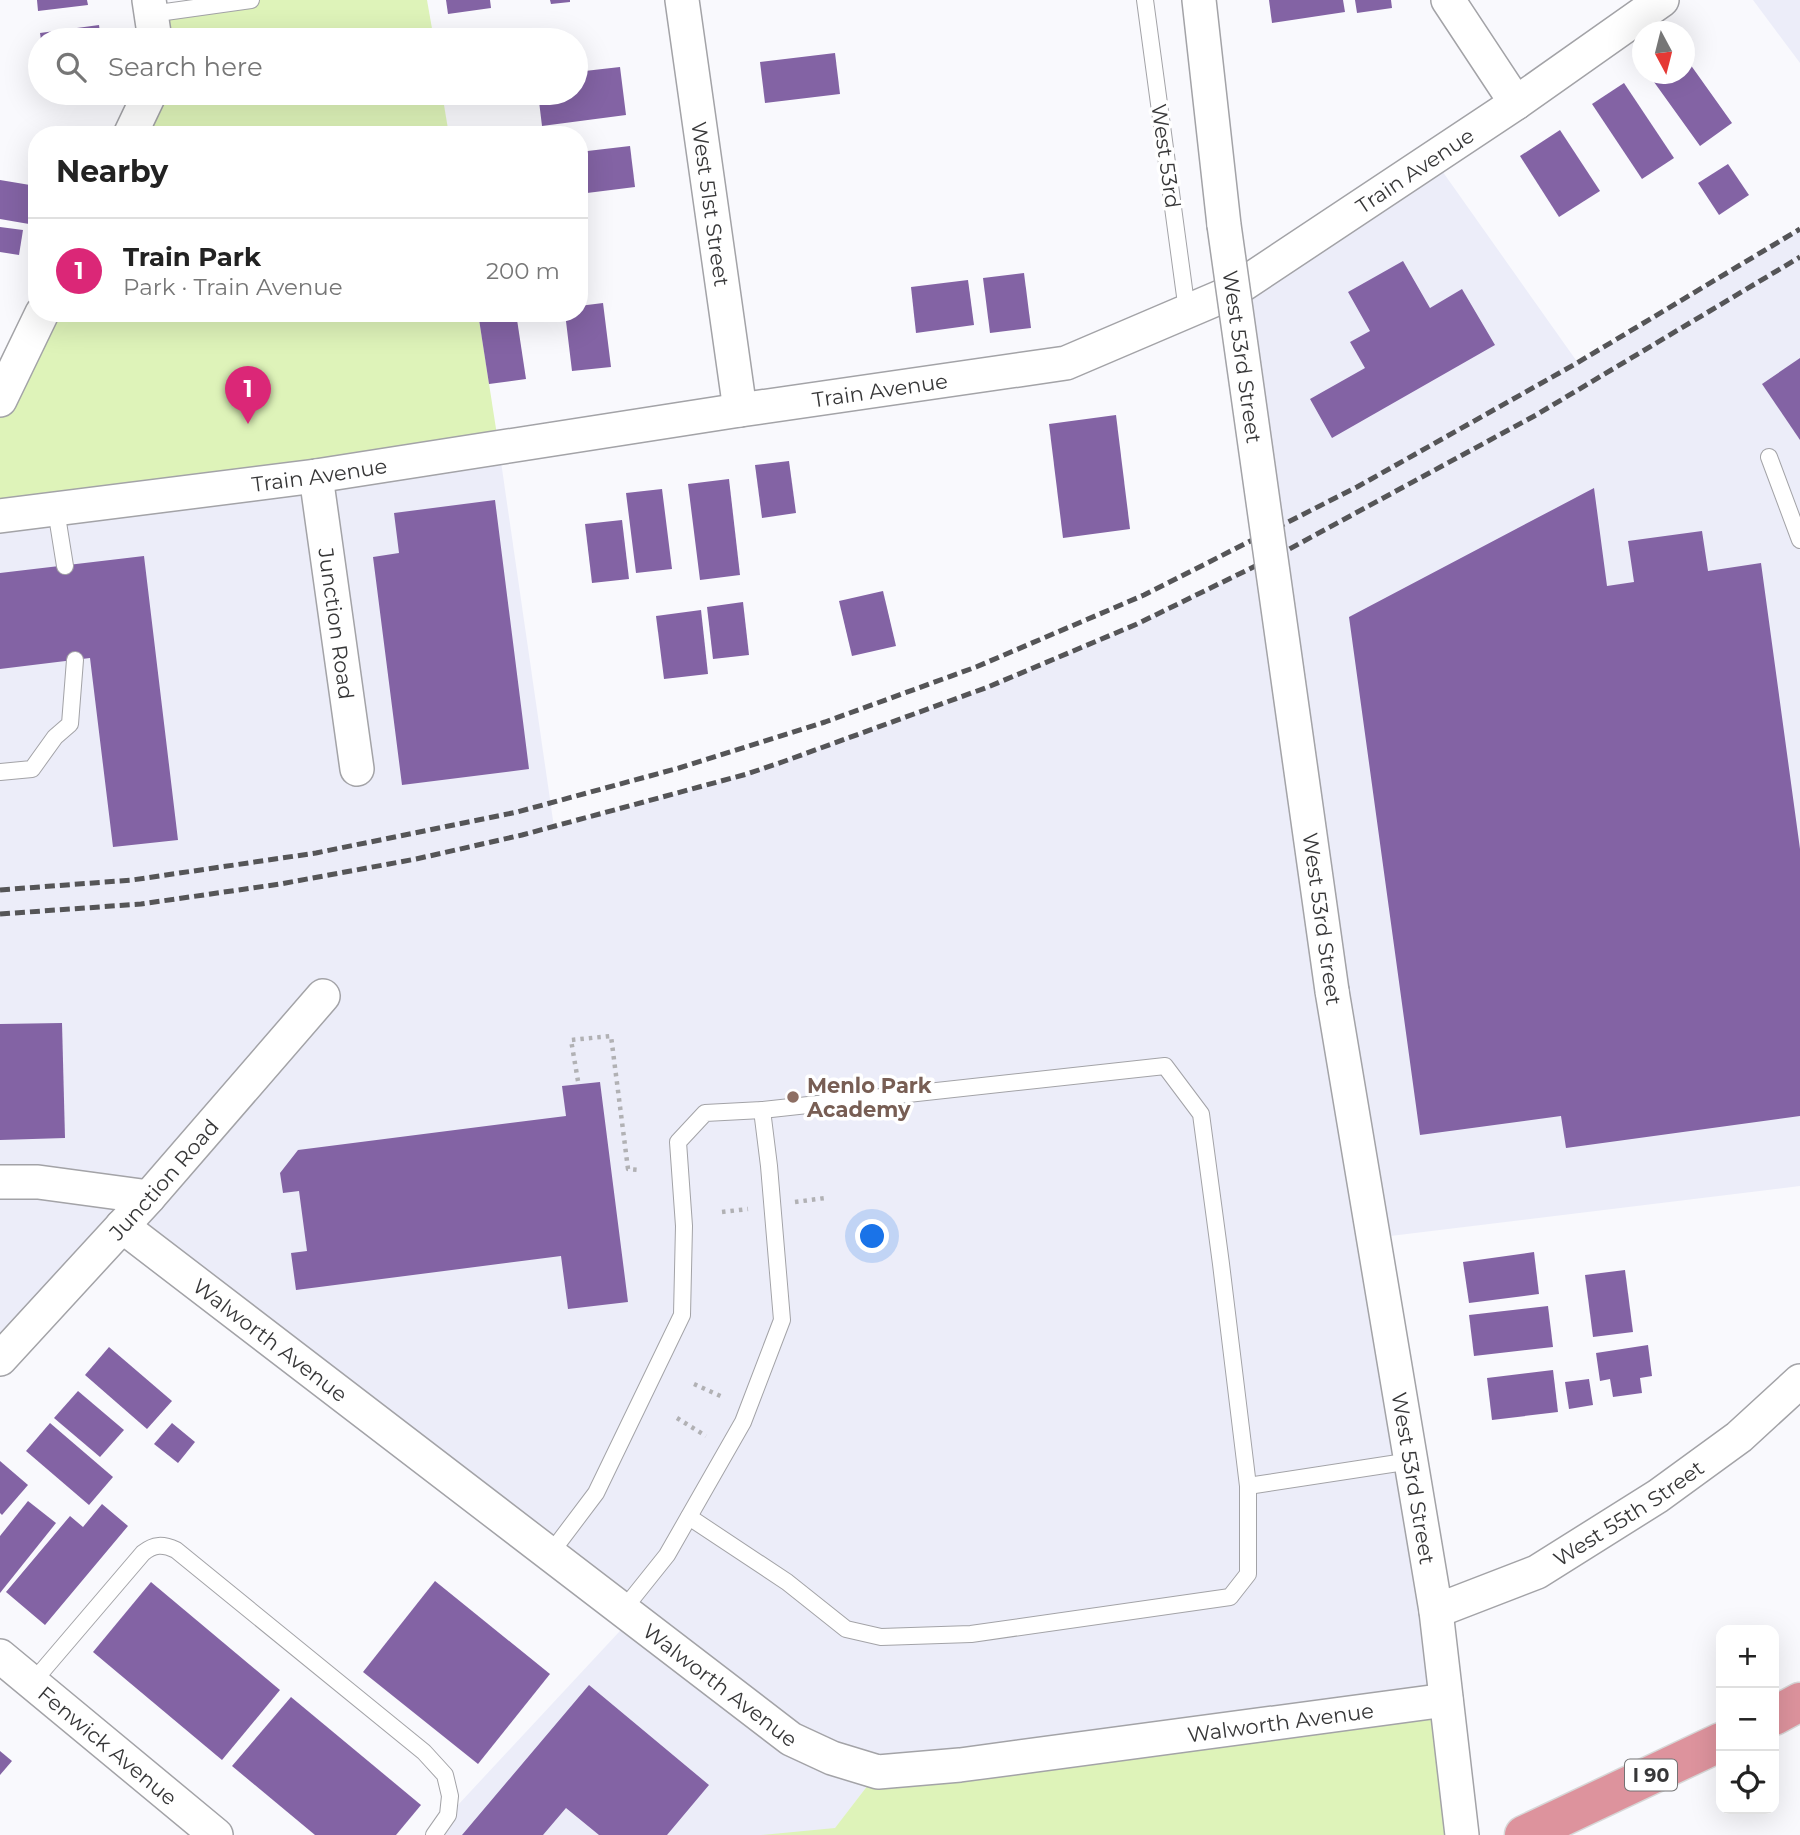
<!DOCTYPE html>
<html lang="en">
<head>
<meta charset="utf-8">
<style>
	:root { --surface:#fff; --page:#f2f2f2; --text:#222; --muted:#767676; --line:#e0e0e0; --accent:#db2777 }
	body { margin:0; font-family:Montserrat,sans-serif; background:var(--page); color:var(--text) }
	.controls { position:absolute; right:21px; bottom:21px; display:grid; overflow:hidden; border-radius:14px; box-shadow:0 7px 28px #0002 }
	.controls button { width:63px; height:63px; display:grid; place-items:center; padding:0; border:0; border-bottom:2px solid var(--line); background:var(--surface); color:var(--text); font:35px sans-serif }
	.compass { position:absolute; left:1632px; top:21px; width:63px; height:63px; border-radius:50%; background:var(--surface); box-shadow:0 7px 28px #0002; rotate:173deg }
	.you { position:absolute; left:873px; top:1237px; width:24px; height:24px; margin:-18px; border:5px solid #fff; border-radius:50%; background:#1a73e8; box-shadow:0 0 0 10px #1a73e833 }
	.badge { display:grid; place-items:center; width:46px; height:46px; border-radius:50%; background:var(--accent); color:#fff; font-size:23px; font-weight:700 }
	.pin { position:absolute; translate:-50% -58px; filter:drop-shadow(0 2px 4px #0008) }
	.pin::after { content:''; position:absolute; top:37px; width:24px; height:21px; background:inherit; clip-path:polygon(0 0,100% 0,50% 100%) }
	.list { margin:0; padding:0; list-style:none }
	h2 { display:flex; justify-content:space-between; align-items:center; height:91px; margin:0; padding:0 28px; font-size:30px }
	h2 small { font-size:23px; font-weight:400; color:var(--muted) }
	.list li { display:grid; grid-template-columns:46px 1fr auto; gap:21px; align-items:center; box-sizing:border-box; height:105px; padding:0 28px; border-top:2px solid var(--line) }
	.list b { display:block; font-size:26px; white-space:nowrap }
	.list p { margin:0; font-size:23px; white-space:nowrap; color:var(--muted) }
	.list em { font-size:23px; font-style:normal; color:var(--muted) }
	.icon { flex:none; width:38px; height:38px; fill:none; stroke:currentColor; stroke-width:2; stroke-linecap:round; stroke-linejoin:round }
	.map { position:relative; flex:none; width:1800px; height:1835px; overflow:hidden }
	.search { position:absolute; background:var(--surface); box-shadow:0 7px 28px #0002; left:28px; top:28px; width:560px; height:77px; display:flex; align-items:center; gap:18px; box-sizing:border-box; padding:0 24px; border-radius:38px; color:var(--muted); font-size:26px }
	.panel { position:absolute; background:var(--surface); box-shadow:0 7px 28px #0002; left:28px; top:126px; width:560px; height:196px; border-radius:28px }
	.map>svg:first-child { display:block }
	.built { fill:#ecedf9 }
	.green { fill:#def3b9 }
	.building { fill:#8363a4 }
	.lines { fill:none; stroke-linecap:round; stroke-linejoin:round }
	.service-casing { stroke:#a3a3a7; stroke-width:18 }
	.minor-casing { stroke:#a3a3a7; stroke-width:36 }
	.motorway-casing { stroke:#d7d7d7; stroke-width:41 }
	.path { stroke:#b1b1b4; stroke-width:4.5; stroke-dasharray:3.5 5; stroke-linecap:butt }
	.service { stroke:#fff; stroke-width:16 }
	.minor { stroke:#fff; stroke-width:33 }
	.motorway { stroke:#dd939d; stroke-width:38 }
	.rail { stroke:#555557; stroke-width:5; stroke-dasharray:10 5; stroke-linecap:butt }
	.minor-bridge-casing { stroke:#a3a3a7; stroke-width:36; stroke-linecap:butt }
	.minor-bridge { stroke:#fff; stroke-width:33 }
	.education-dot { fill:#8d6e63; stroke:#fff; stroke-width:2.5 }
	.labels { text-anchor:middle; dominant-baseline:central; stroke-width:7; stroke-linejoin:round; paint-order:stroke }
	.shield { fill:#fff; stroke:#737374; stroke-width:2 }
	.shield-label { font-size:19px; font-weight:bold; fill:#373738 }
	.street-label { font-size:21px; fill:#373738; stroke:#fff }
	.education-label { font-size:21px; font-weight:bold; fill:#785e54; stroke:#fff; text-anchor:start }
</style>
</head>
<body>
<div class="map">
<svg width="1800" height="1835" viewBox="0 0 1800 1835">
	<rect width="100%" height="100%" fill="#f9f9fd"/>
	<!-- built -->
	<g class="built">
		<polygon points="1753,0 1800,0 1800,63"/>
		<polygon points="1433,158 1578,363 1800,229 1800,1186 1374,1238 1446,1700 878,1772 830,1835 430,1835 632,1618 122,1226 0,1359 0,516 499,448 554,827 747,774 988,687 1137,624 1271,558 1233,288"/>
	</g>
	<!-- green -->
	<g class="green">
		<polygon points="251,0 427,0 434,40 155,40 151,14"/>
		<polygon points="150,93 442,93 449,135 130,135"/>
		<polygon points="42,313 478,313 499,448 0,516 0,400"/>
		<polygon points="1446,1700 1462,1835 761,1835 835,1828 878,1772"/>
	</g>
	<!-- building -->
	<g class="building">
		<polygon points="37,0 87,0 88,5 38,11"/>
		<polygon points="446,0 490,0 491,8 448,14"/>
		<polygon points="550,0 570,0 570,2 551,4"/>
		<polygon points="1269,0 1343,0 1345,12 1272,23"/>
		<polygon points="1355,0 1391,0 1392,8 1357,13"/>
		<polygon points="99,25 101,40 41,40 40,33"/>
		<polygon points="835,53 840,94 765,103 760,62"/>
		<polygon points="1685,57 1732,123 1700,146 1649,75 1652,74 1685,74"/>
		<polygon points="620,67 626,115 542,126 538,93 576,93 576,72"/>
		<polygon points="1624,83 1674,158 1642,179 1592,104"/>
		<polygon points="1560,130 1600,191 1559,217 1520,156"/>
		<polygon points="630,146 635,187 579,194 579,152"/>
		<polygon points="1728,164 1749,195 1719,215 1698,183"/>
		<polygon points="0,180 36,186 29,224 0,219"/>
		<polygon points="0,227 23,230 19,255 0,252"/>
		<polygon points="1403,261 1430,308 1462,289 1495,345 1332,438 1310,399 1365,368 1350,342 1370,331 1348,292"/>
		<polygon points="1024,273 1031,328 990,333 983,278"/>
		<polygon points="968,280 974,325 916,333 911,287"/>
		<polygon points="603,303 611,367 572,371 565,313 579,313 579,306"/>
		<polygon points="478,313 516,313 526,379 489,384"/>
		<polygon points="1800,358 1800,440 1762,384"/>
		<polygon points="1116,415 1130,529 1063,538 1049,424"/>
		<polygon points="789,461 796,513 762,518 755,465"/>
		<polygon points="729,479 740,575 700,580 688,484"/>
		<polygon points="1594,488 1607,586 1634,582 1628,541 1702,531 1708,571 1761,563 1800,849 1800,1116 1566,1148 1561,1116 1420,1135 1349,617"/>
		<polygon points="662,489 672,569 636,573 626,493"/>
		<polygon points="495,500 529,769 402,785 373,557 399,553 394,513"/>
		<polygon points="622,520 629,579 592,583 585,524"/>
		<polygon points="144,556 178,840 113,847 90,658 0,669 0,573"/>
		<polygon points="883,591 896,646 852,656 839,601"/>
		<polygon points="743,602 749,655 713,659 707,607"/>
		<polygon points="701,610 708,674 664,679 656,616"/>
		<polygon points="62,1023 65,1138 0,1140 0,1024"/>
		<polygon points="600,1082 628,1302 568,1309 561,1256 296,1290 291,1253 307,1251 299,1191 283,1193 280,1173 298,1150 566,1116 562,1086"/>
		<polygon points="1534,1252 1539,1294 1469,1303 1463,1262"/>
		<polygon points="1625,1270 1633,1332 1593,1337 1585,1275"/>
		<polygon points="1548,1306 1553,1347 1474,1356 1469,1315"/>
		<polygon points="1648,1345 1652,1376 1640,1378 1642,1393 1613,1397 1610,1379 1600,1381 1596,1353"/>
		<polygon points="109,1347 172,1401 147,1429 85,1375"/>
		<polygon points="1553,1370 1558,1412 1492,1420 1487,1378"/>
		<polygon points="1589,1379 1593,1405 1569,1409 1565,1382"/>
		<polygon points="78,1391 124,1430 100,1457 54,1418"/>
		<polygon points="50,1423 113,1477 89,1505 26,1451"/>
		<polygon points="172,1423 195,1442 178,1463 154,1444"/>
		<polygon points="0,1461 28,1485 2,1515 0,1513"/>
		<polygon points="28,1501 56,1523 0,1593 0,1536"/>
		<polygon points="102,1504 128,1526 45,1625 6,1592 70,1516 83,1527"/>
		<polygon points="435,1581 550,1674 478,1764 363,1672"/>
		<polygon points="151,1582 280,1690 222,1760 93,1652"/>
		<polygon points="589,1685 709,1785 667,1835 599,1835 566,1808 543,1835 462,1835"/>
		<polygon points="291,1697 421,1805 396,1835 315,1835 232,1766"/>
		<polygon points="0,1751 12,1761 0,1775"/>
	</g>
	<g class="lines">
		<!-- service casing -->
		<g class="service-casing">
			<g id="service">
				<polyline points="1145,0 1187,311"/>
				<polyline points="151,14 251,0"/>
				<polyline points="1769,457 1800,540"/>
				<polyline points="56,510 65,566"/>
				<polyline points="0,772 32,769 55,737 70,724 75,660"/>
				<polyline points="1248,1486 1411,1461"/>
				<polyline points="550,1554 596,1493 682,1315 684,1226 678,1142 705,1113 762,1110 1165,1066 1201,1114 1221,1264 1248,1486 1248,1574 1230,1597 971,1634 881,1637 846,1629 787,1582 689,1517"/>
				<polyline points="623,1610 667,1555 743,1422 782,1320 769,1166 762,1110"/>
				<path d="M32,1683L143,1553C154,1544 163,1544 176,1550L424,1752L445,1775L450,1796L448,1815L434,1835"/>
			</g>
		</g>
		<!-- minor casing -->
		<g class="minor-casing">
			<g id="minor">
				<polyline points="149,0 155,40"/>
				<path id="s1" d="M682,0L740,410"/>
				<polyline points="1199,0 1224,225"/>
				<polyline points="1448,0 1516,103"/>
				<polyline points="130,135 150,93"/>
				<polyline points="0,400 42,313"/>
				<path id="s2" d="M316,476L357,769"/>
				<path id="s3" d="M0,516L316,476L740,410L1066,363L1230,293L1516,103L1662,0"/>
				<path id="s4" d="M1332,991L1436,1611L1462,1835"/>
				<polyline points="0,1182 38,1182 149,1197"/>
				<path id="s5" d="M122,1226L791,1739L832,1758L878,1772L960,1765L1446,1700"/>
				<path id="s6" d="M0,1359L149,1197L323,996"/>
				<path id="s7" d="M1436,1611L1537,1572L1658,1496L1739,1437L1800,1381"/>
				<path id="s8" d="M0,1656L216,1835"/>
			</g>
		</g>
		<!-- motorway casing -->
		<g class="motorway-casing">
			<g id="motorway">
				<polyline points="1774,1716 1800,1702"/>
				<polyline points="1524,1835 1721,1742"/>
			</g>
		</g>
		<!-- path -->
		<g class="path">
			<polyline points="578,1081 571,1040 611,1036 628,1169 639,1170"/>
			<polyline points="795,1202 825,1198"/>
			<polyline points="722,1212 748,1209"/>
			<polyline points="694,1384 725,1398"/>
			<polyline points="677,1418 706,1436"/>
		</g>
		<!-- service -->
		<use href="#service" class="service"/>
		<!-- minor -->
		<use href="#minor" class="minor"/>
		<!-- motorway -->
		<use href="#motorway" class="motorway"/>
		<!-- rail -->
		<g class="rail">
			<polyline points="0,890 132,880 316,853 517,812 679,768 825,722 976,667 1144,595 1357,487 1577,363 1800,229"/>
			<polyline points="0,914 141,904 280,884 416,859 522,835 747,774 785,761 988,687 1137,624 1282,553 1536,415 1800,257"/>
		</g>
		<!-- minor-bridge casing -->
		<g class="minor-bridge-casing">
			<g id="minor-bridge">
				<path id="s9" d="M1224,225L1332,991"/>
			</g>
		</g>
		<!-- minor-bridge -->
		<use href="#minor-bridge" class="minor-bridge"/>
	</g>
	<!-- markers -->
	<circle class="education-dot" cx="793" cy="1097" r="7"/>
	<g class="labels">
		<!-- shield labels -->
		<rect class="shield" x="1625" y="1759.5" width="52" height="31" rx="5"/>
		<g class="shield-label">
			<text x="1651" y="1775">I 90</text>
		</g>
		<!-- street labels -->
		<g class="street-label">
			<text transform="translate(1166 156) rotate(82)">West 53rd</text>
			<text stroke="none"><textPath href="#s3" startOffset="1477">Train Avenue</textPath></text>
			<text stroke="none"><textPath href="#s1" startOffset="206">West 51st Street</textPath></text>
			<text stroke="none"><textPath href="#s9" startOffset="133">West 53rd Street</textPath></text>
			<text stroke="none"><textPath href="#s3" startOffset="889">Train Avenue</textPath></text>
			<text stroke="none"><textPath href="#s3" startOffset="322">Train Avenue</textPath></text>
			<text stroke="none"><textPath href="#s2" startOffset="149">Junction Road</textPath></text>
			<text transform="translate(1322 919) rotate(82)">West 53rd Street</text>
			<text stroke="none"><textPath href="#s6" startOffset="243">Junction Road</textPath></text>
			<text stroke="none"><textPath href="#s5" startOffset="187">Walworth Avenue</textPath></text>
			<text stroke="none"><textPath href="#s4" startOffset="494">West 53rd Street</textPath></text>
			<text stroke="none"><textPath href="#s7" startOffset="217">West 55th Street</textPath></text>
			<text stroke="none"><textPath href="#s5" startOffset="754">Walworth Avenue</textPath></text>
			<text stroke="none"><textPath href="#s5" startOffset="1342">Walworth Avenue</textPath></text>
			<text stroke="none"><textPath href="#s8" startOffset="140">Fenwick Avenue</textPath></text>
		</g>
		<!-- education labels -->
		<g class="education-label">
			<text x="807" y="1085">Menlo Park<tspan x="807" dy="24">Academy</tspan></text>
		</g>
	</g>
</svg>
<div class="controls">
<button>+</button>
<button>−</button>
<button><svg class="icon" aria-label="locate" viewBox="0 0 24 24"><circle cx="12" cy="12" r="6"/><path d="M12 2v4M12 18v4M2 12h4M18 12h4"/></svg></button>
</div>
<svg class="compass" viewBox="-18 -18 36 36"><path d="M0-13l5 13h-10z" fill="#e53935"/><path d="M0 13l5-13h-10z" fill="#767676"/></svg>
<div class="you"></div>
<div class="pin badge" style="left:248px;top:424px">1</div>
<div class="search"><svg class="icon" aria-label="search" viewBox="0 0 24 24"><circle cx="10" cy="10" r="6"/><path d="M15 15l6 6"/></svg>Search here</div>
<section class="panel">
<h2>Nearby<small></small></h2>
<ul class="list">
<li><span class="badge">1</span><div><b>Train Park</b><p>Park · Train Avenue</p></div><em>200 m</em></li>
</ul>
</section>
</div>
</body>
</html>
